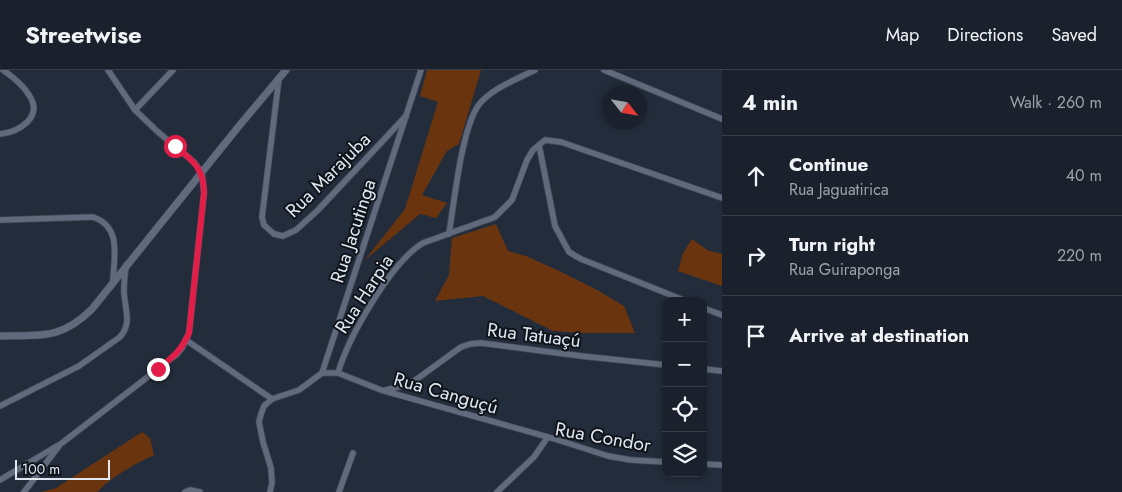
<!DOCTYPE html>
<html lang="en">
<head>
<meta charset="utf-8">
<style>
	:root { --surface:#1a212c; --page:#232934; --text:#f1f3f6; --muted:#9fa3a9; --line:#383e48 }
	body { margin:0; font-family:Jost,sans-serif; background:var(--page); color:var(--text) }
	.controls { position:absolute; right:15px; bottom:15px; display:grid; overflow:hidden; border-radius:10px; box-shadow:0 2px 8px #0003 }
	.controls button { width:45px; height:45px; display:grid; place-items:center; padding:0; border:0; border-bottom:1px solid var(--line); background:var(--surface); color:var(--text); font:25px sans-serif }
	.compass { position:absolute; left:602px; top:15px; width:45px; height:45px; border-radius:50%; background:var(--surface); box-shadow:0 2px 8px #0003; rotate:121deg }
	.scale { position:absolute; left:15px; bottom:12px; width:95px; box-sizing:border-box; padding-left:5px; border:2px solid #e2e8f2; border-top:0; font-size:14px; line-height:18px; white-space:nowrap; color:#e2e8f2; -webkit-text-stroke:4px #10141b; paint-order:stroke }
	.stop { position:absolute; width:15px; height:15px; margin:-11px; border:4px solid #e11d48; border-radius:50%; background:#fff }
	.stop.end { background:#e11d48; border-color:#fff; box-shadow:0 1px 5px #0008 }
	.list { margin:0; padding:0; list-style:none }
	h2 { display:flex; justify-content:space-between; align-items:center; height:65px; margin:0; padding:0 20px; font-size:21px }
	h2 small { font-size:16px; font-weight:400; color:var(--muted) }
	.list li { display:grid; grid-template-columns:32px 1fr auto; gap:15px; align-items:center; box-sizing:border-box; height:80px; padding:0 20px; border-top:1px solid var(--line) }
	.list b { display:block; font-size:19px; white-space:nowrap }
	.list p { margin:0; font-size:16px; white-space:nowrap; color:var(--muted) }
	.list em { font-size:16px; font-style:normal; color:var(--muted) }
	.icon { flex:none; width:28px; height:28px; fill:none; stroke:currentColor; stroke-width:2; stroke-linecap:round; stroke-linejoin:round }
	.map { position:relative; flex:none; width:722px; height:422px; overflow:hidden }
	header { display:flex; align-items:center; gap:30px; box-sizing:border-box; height:70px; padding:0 25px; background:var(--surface); border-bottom:1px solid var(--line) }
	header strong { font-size:24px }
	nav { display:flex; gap:28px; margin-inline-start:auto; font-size:18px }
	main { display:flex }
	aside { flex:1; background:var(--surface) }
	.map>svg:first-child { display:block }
	.green { fill:#6a350e }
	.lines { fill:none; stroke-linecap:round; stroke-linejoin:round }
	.minor-casing { stroke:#3f4754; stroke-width:7 }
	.tertiary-casing { stroke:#3f4754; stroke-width:8 }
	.minor { stroke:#606a7c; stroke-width:5.5 }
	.tertiary { stroke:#606a7c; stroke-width:7 }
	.route { stroke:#e11d48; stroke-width:6 }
	.labels { text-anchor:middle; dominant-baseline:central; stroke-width:4; stroke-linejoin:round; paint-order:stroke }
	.street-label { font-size:19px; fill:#e2e8f2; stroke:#10141b }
</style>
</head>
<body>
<header>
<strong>Streetwise</strong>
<nav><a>Map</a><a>Directions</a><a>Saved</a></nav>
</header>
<main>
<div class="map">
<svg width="722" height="422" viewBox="0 0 722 422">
	<rect width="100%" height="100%" fill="#232c3b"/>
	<!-- green -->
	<g class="green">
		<polygon points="427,0 481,0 459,74 447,81 422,125 447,133 436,148 420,144 365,190 405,139 438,32 420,26"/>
		<polygon points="496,154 508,181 526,186 557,200 597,220 624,236 635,263 583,263 553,261 483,226 435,231 449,205 452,168"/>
		<polygon points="692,169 707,180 722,184 722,216 678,201 683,183"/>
		<path d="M142,362L150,368L154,385C135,394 112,406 97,422H41L56,418Z"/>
	</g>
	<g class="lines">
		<!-- minor casing -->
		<g class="minor-casing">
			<g id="minor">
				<polyline points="604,0 722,49"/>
				<polyline points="279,8 262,147 264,155 274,164 283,166 296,160 318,140 406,46"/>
				<polyline points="135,40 173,0"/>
				<path d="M0,64C19,62 44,47 29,25C23,15 13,7 3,0"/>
				<polyline points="539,75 555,156 569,182 581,189 686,231"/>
				<path d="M0,150L93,147C122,157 114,186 113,211"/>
				<path d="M449,164C454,134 462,50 482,31C496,17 517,9 535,0"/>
				<polyline points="703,238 722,245"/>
				<polyline points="186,270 272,329"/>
				<polyline points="703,299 722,301"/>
				<polyline points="322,303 421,0"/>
				<path d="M338,303C348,268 391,192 423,173C430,170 438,168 445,165C461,159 479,153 495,147L512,130L527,90L533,80L545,70L561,72L722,128"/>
				<polyline points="386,320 410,314 461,277 470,274 481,273 581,286 666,295"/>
				<path d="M0,336L79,296L120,267C133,252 124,238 124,220C124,212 125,203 126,195"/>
				<polyline points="703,394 722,395"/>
				<polyline points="0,410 62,373 158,299 177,284 182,278 189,263 204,123 202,103 194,92 158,62 135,40 108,0"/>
				<polyline points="24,422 59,376"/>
				<polyline points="185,422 190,420 200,422"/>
				<polyline points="270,422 272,413 271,398 263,372 259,352 261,344 264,336 272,329 299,320 322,303 338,303 381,320 555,369 608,386 631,390 666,392"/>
				<polyline points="339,422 353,383"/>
				<polyline points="497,422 534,387 547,368"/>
			</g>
		</g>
		<!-- tertiary casing -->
		<g class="tertiary-casing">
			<path id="tertiary" d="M0,266C40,265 61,270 92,239L239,56L286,0"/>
		</g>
		<!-- minor -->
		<use href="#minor" class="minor"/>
		<!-- tertiary -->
		<use href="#tertiary" class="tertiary"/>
	</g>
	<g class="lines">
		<!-- route -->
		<path class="route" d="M158,299C173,287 181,281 189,263L204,123C204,98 193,91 175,76"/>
	</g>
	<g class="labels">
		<!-- street labels -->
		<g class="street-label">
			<text transform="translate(328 105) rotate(-45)">Rua Marajuba</text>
			<text transform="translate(353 161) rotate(-72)">Rua Jacutinga</text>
			<text transform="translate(364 224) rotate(-57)">Rua Harpia</text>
			<text transform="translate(534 265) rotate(7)">Rua Tatuaçú</text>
			<text transform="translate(446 323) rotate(16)">Rua Canguçú</text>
			<text transform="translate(603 367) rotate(10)">Rua Condor</text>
		</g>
	</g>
</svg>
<div class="controls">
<button>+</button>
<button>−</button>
<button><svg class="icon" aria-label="locate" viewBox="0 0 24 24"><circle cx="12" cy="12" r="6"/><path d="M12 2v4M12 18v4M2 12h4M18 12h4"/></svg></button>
<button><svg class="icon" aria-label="layers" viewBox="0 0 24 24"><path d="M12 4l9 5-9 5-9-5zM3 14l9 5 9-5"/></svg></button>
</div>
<svg class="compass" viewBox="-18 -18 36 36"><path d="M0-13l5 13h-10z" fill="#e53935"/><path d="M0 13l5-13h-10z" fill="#9fa3a9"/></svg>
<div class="scale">100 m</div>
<div class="stop" style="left:175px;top:76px"></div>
<div class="stop end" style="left:158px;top:299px"></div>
</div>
<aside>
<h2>4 min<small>Walk · 260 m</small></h2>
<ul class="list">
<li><svg class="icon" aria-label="ahead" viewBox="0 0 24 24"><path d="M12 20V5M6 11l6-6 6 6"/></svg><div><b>Continue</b><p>Rua Jaguatirica</p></div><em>40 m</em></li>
<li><svg class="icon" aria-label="right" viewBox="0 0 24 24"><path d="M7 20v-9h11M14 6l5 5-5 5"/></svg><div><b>Turn right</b><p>Rua Guiraponga</p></div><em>220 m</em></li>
<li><svg class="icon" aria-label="arrive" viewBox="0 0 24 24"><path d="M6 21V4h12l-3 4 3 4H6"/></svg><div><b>Arrive at destination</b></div></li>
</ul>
</aside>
</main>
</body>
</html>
